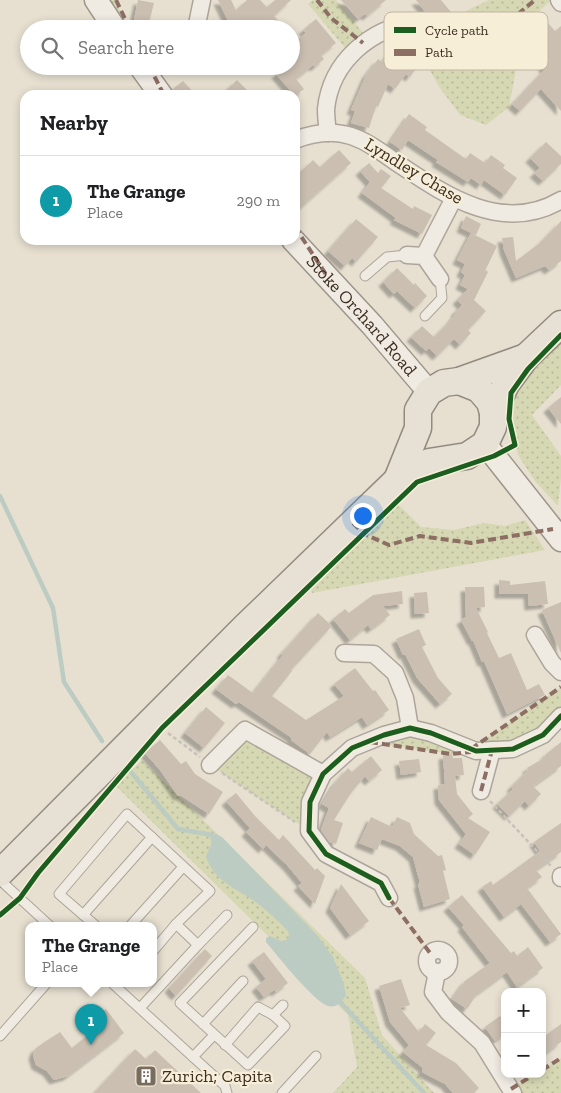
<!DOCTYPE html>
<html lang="en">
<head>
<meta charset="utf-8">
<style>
	:root { --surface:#fff; --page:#f2f2f2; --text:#202124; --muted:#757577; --line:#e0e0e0; --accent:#786c5e }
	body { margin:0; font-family:"Zilla Slab",serif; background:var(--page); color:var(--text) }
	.controls { position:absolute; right:15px; bottom:15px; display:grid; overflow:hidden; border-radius:10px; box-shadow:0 2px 8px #0003 }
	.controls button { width:45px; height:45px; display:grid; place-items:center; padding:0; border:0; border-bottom:1px solid var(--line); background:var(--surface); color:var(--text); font:25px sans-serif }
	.you { position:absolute; left:362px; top:515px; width:18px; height:18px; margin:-12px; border:4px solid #fff; border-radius:50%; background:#1a73e8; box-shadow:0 0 0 8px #1a73e833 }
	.badge { display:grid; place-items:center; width:32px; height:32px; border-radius:50%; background:var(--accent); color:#fff; font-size:16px; font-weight:700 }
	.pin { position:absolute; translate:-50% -41px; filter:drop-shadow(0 1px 2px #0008) }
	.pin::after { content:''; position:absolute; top:26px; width:18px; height:15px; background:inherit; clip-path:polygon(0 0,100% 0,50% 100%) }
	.popup { position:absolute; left:25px; top:922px; width:132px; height:65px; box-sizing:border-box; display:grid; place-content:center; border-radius:10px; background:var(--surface); filter:drop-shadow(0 1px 4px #0005); font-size:16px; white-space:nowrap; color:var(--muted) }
	.popup b { font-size:19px; color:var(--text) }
	.popup::after { content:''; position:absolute; left:50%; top:100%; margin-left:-10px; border:10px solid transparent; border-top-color:var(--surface) }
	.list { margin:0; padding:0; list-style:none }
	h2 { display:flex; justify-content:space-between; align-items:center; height:65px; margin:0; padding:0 20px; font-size:21px }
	h2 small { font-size:16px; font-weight:400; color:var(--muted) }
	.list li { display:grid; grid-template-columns:32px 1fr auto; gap:15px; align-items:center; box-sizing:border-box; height:90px; padding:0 20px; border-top:1px solid var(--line) }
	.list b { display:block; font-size:19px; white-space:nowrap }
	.list p { margin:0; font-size:16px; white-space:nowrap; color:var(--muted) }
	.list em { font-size:16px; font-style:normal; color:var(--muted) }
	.icon { flex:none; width:28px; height:28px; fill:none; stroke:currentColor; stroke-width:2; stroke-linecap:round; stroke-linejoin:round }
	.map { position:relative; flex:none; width:561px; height:1093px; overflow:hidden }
	.search { position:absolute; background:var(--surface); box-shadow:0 2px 8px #0003; left:20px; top:20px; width:280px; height:55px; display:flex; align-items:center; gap:12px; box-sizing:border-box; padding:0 18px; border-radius:28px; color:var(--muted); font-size:19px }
	.panel { position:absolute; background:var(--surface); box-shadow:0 2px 8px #0003; left:20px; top:90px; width:280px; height:155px; border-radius:15px }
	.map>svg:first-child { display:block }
	.grass { fill:url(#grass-dots) }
	.water { fill:#bcccc2 }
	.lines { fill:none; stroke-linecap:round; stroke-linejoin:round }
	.stream { stroke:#bcccc2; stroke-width:4.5 }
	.building { fill:#cbbfb2; filter:url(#shadow) }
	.lane-casing { stroke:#ada599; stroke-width:11 }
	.street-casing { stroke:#ada599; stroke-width:19 }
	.secondary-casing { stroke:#9c958a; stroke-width:25 }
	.primary-casing { stroke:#928b80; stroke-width:29 }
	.path { stroke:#c8c2b9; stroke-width:2.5; stroke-dasharray:4 2.5; stroke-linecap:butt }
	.lane { stroke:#efebe3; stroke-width:9 }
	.street { stroke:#efebe3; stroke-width:16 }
	.secondary { stroke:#efebe3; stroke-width:22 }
	.primary { stroke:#e6e1d4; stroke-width:26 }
	.quiet { stroke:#8d6e63; stroke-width:4; stroke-dasharray:8 4; stroke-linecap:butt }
	.cycleway-casing { stroke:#f7eed8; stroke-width:8 }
	.cycleway { stroke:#1b5e20; stroke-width:5 }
	.labels { text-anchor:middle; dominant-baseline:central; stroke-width:4.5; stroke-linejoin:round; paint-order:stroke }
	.street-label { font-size:18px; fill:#3d2e20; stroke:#f7eed8 }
	.poi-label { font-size:18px; fill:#3d2e20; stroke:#f7eed8; text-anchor:start }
	.key { fill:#f7eed8; stroke:#bfb4a1; stroke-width:1 }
	.key-label { font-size:14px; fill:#3d2e20 }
</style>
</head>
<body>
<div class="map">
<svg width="561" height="1093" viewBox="0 0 561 1093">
	<defs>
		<pattern id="grass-dots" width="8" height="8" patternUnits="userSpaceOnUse" patternTransform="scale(1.25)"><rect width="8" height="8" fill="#d6d7b3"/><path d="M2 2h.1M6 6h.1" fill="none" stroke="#b9b99a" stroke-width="1.8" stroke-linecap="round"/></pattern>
		<filter id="shadow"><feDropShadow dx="-4.5" dy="4.5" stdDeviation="1" flood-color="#0004"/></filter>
	</defs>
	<rect width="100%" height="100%" fill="#e7e0d1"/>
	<!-- grass -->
	<g class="grass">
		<polygon points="96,0 115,0 130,29 115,29"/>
		<polygon points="313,0 336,0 364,34 346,49 308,4"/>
		<polygon points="489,0 551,0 511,38 518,59 509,107 486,125 460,115 440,88 410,36 428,42 468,10"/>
		<polygon points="561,324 561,385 532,415 561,456 561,478 558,506 535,481 518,455 506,384"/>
		<polygon points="398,504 421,527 454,530 484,523 505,526 525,520 545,550 312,593 311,590"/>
		<polygon points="561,687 561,716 543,735 476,751 451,754 367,742 410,728 471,749"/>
		<polygon points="245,730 323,774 309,831 210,765"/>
		<polygon points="142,760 365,978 382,1035 434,1093 333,1093 357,1067 348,1015 116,786"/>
		<polygon points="561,1058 561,1093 513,1093 511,1089 535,1074 542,1074 542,1070"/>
	</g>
	<!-- water -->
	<path class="water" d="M216,834L222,837L317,935L333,957L343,982L346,995C342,1002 337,1008 328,1006C314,1002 277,955 266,942V938L270,936L281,941L286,940L289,936L288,931C277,920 266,909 253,900C235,888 213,880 206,856L212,842L210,839L212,835Z"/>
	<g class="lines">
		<!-- stream -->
		<g class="stream">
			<polyline points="0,496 53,608 64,682 102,741"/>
			<polyline points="131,772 178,829 212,835"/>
			<polyline points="341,1003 424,1093"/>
		</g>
	</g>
	<!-- building -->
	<g class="building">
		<polygon points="138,0 154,3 149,23 134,20"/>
		<polygon points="218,0 231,0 236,10 247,0 260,0 267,7 275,0 291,0 274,16 280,22 273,29 232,29"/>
		<polygon points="341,0 386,0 367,16 365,14 358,19"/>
		<polygon points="416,0 441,0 455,17 439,30"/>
		<polygon points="541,15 555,31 561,26 561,111 541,89 520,111 512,104 545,69 531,51 536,46 523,30"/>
		<polygon points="316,19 336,43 321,55 324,59 315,67 313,65 296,79 304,89 295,96 276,74 286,66 291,66 291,62 296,58 291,52 291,44 306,33 303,30"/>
		<polygon points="400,48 420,63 410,77 406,74 395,89 388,84 378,107 376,106 369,128 351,123 355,111 351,110 366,75 378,59 382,62 389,53 394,56"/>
		<polygon points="237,80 252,95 221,95"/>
		<polygon points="183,81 196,95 179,95 173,89"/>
		<polygon points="409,114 427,127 425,130 466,159 470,153 485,163 491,155 505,165 503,168 517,178 505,195 484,180 481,185 471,178 468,182 436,162 438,160 408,140 402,150 390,142"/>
		<polygon points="546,142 561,156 561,164 543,181 534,173 540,168 530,158"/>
		<polygon points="339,150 351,163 295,213 295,177 313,160 320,167"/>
		<polygon points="369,163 378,173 381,169 391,176 381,188 413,209 414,206 432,215 422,234 394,220 396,218 362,193 370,182 360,171"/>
		<polygon points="466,216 481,224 476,235 461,228"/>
		<polygon points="356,219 378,237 356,262 352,258 345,266 328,251"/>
		<polygon points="561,221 561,261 549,270 545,266 516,278 504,250 502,238 513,237 516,261 540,243"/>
		<polygon points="471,233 497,246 484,273 486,270 488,272 474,300 486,311 468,330 471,333 460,345 454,339 437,356 429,348 426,351 411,337 422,326 434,337 450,321 456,313 455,312 462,305 457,300 468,289 460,285 465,275 461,272 465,264 457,260"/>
		<polygon points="397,268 414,285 415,283 427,296 415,308 397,291 394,294 383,282"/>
		<polygon points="561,397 561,424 548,408"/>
		<polygon points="499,580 510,581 510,585 545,581 548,604 529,606 528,594 499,594"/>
		<polygon points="465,587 484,587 485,607 476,608 488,632 487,633 499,658 511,653 527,690 539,684 545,695 507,714 484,661 482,662 473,640 472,641 461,620 466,617"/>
		<polygon points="402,591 403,604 383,606 390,615 371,629 368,625 350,640 333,619 345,609 349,613 373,595"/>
		<polygon points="427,592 429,613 415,614 414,593"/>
		<polygon points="561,602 561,653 542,610"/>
		<polygon points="318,613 332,626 291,670 292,671 272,696 306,720 344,696 334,684 355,668 373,691 375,690 389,710 367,725 362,717 330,737 327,732 310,754 291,740 292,738 239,702 236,704 216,689 228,675 253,693 283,655 281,654"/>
		<polygon points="419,629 426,645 422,647 438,678 452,694 440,704 417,678 405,654 403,655 396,639"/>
		<polygon points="206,707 225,723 204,748 185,733"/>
		<polygon points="160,740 181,764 186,761 195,774 223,792 209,814 180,795 178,796 160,770 145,753"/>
		<polygon points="561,742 561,766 533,786 541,794 529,806 525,801 509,816 497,804 513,789 511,787 528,770 527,768 546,757 544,756"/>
		<polygon points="452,754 453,758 462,758 464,775 455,776 457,794 473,814 468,818 490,832 475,855 459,844 466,834 439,800 438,785 445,784 443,755"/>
		<polygon points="371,756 382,770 369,781 365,776 351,793 334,820 343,823 336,844 329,842 321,830 329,808 322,804 335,783 348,768 352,772"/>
		<polygon points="419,759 421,772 401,775 399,761"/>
		<polygon points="236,793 255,816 279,840 283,835 315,870 317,868 325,876 315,904 298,886 302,883 287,865 266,845 263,849 246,832 250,828 226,801"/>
		<polygon points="371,817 392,827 397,817 410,823 414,834 438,856 442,855 446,870 443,871 450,899 424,907 418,884 420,883 413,857 400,846 382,839 377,850 359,843"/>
		<polygon points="561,823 561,852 536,870 542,877 527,888 561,934 550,942 521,904 504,917 482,887 491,881 493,885 540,851 534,842"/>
		<polygon points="341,884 369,921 350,935 330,908"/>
		<polygon points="462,895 511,953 514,951 517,956 528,947 543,968 517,987 507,972 477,994 467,1009 452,999 465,981 490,963 462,927 464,925 448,907"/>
		<polygon points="205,949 212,956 176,996 169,988"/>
		<polygon points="264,952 288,983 276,992 274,990 264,997 256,987 266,979 252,961"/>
		<polygon points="401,979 410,1005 400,1008 419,1032 425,1024 436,1033 426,1045 456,1063 479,1088 474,1093 453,1093 445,1084 422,1072 423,1068 403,1052 409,1045 390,1022 379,986"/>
		<polygon points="106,1009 124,1033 68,1076 54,1080 47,1071 36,1065 33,1055 35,1049 43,1043 60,1032 72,1048 98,1027 92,1020"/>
		<polygon points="500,1016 505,1022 505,1034 495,1041 485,1027"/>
		<polygon points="561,1024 561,1042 542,1056 542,1038"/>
		<polygon points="135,1049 146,1059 155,1050 201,1093 94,1093"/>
	</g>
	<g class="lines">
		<!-- lane casing -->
		<g class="lane-casing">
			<g id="lane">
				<polyline points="365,276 387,257 407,255"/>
				<polyline points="425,316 442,298 440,279"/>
				<polyline points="0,880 50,926"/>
				<polyline points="83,915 152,837"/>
				<polyline points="96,926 59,894 127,814 210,891 176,924 154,950"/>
				<polyline points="130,926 183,867"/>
				<polyline points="253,927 180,1003 248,1065 285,1026 273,1015 283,1005"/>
				<polyline points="198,945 227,915"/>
				<polyline points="113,984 193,1057 214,1035"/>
				<polyline points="140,1008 198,945 176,924"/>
				<polyline points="203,1024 243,981"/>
				<polyline points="0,1036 46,984"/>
				<polyline points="225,1045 258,1007 273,1015"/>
				<polyline points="193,1057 225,1086 227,1093"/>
				<polyline points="282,1093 316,1056"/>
			</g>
		</g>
		<!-- street casing -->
		<g class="street-casing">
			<g id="street">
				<polyline points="559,0 561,3"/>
				<polyline points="196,29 202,0"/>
				<path d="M328,133C327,125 326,117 326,109C331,61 371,28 417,22"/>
				<path d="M295,140C313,133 332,130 351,136C369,142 384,154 400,165C448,197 504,234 561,200"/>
				<polyline points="407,255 424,256 440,279"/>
				<polyline points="424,256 454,198"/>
				<polyline points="535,635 552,663 561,672"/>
				<polyline points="344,653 374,654 395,673 405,698 410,728"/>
				<polyline points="210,765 245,730 323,774"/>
				<polyline points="481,791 492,750"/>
				<polyline points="561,876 561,878"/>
				<polyline points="389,898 381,883 326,854 309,831 310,802 323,774 352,748 384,735 410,728 431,733 476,751 513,749 543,735 561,716"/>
				<circle cx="438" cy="961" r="11"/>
				<polyline points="437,972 433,992 448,1012 482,1043 513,1093"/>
			</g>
		</g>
		<!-- secondary casing -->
		<g class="secondary-casing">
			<g id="secondary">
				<polyline points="96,0 115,29"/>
				<polyline points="140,66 161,95"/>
				<path id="s1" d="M293,240L372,325L429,392"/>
				<polyline points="485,444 561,540"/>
			</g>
		</g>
		<!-- primary casing -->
		<g class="primary-casing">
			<g id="primary">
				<polyline points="493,413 506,384 526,357 561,324"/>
				<polyline points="397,480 418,428 418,410 429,392 444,383 459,381 526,357"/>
				<polyline points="0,873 245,627 397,480 429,462 467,456 485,444 493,427 493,413 490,402 479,389 459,381"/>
			</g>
		</g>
		<!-- path -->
		<g class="path">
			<polyline points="168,733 200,757"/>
			<polyline points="222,773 295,822"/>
			<polyline points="490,801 551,866"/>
		</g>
		<!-- lane -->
		<use href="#lane" class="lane"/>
		<!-- street -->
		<use href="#street" class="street"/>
		<!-- secondary -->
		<use href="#secondary" class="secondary"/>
		<!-- primary -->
		<use href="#primary" class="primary"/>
		<!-- quiet -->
		<g class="quiet">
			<polyline points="116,0 130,29"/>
			<polyline points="317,0 331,18 363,43"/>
			<polyline points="387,29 401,38 427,49 463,44 508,22 535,0"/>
			<polyline points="149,66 164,95"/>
			<polyline points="295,227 327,276"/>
			<polyline points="353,523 364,534 389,545 420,536 471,543 553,529"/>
			<polyline points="370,742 451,754 471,752"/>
			<polyline points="471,749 561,687"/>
			<polyline points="481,791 492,750"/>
			<polyline points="389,898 430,953"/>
			<polyline points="542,1070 561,1058"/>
			<polyline points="511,1089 535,1074"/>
		</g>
		<!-- cycleway casing -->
		<g class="cycleway-casing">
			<g id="cycleway">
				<polyline points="389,898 381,883 326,854 309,831 310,802 323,774 352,748 384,735 410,728 431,733 476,751 513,749 543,735 561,716"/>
				<polyline points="0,915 20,898 38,873 162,728 417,482 494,456 515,445 509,419 511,393 528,369 561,335"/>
			</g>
		</g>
		<!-- cycleway -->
		<use href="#cycleway" class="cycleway"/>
	</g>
	<!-- icons -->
	<defs>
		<g id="building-square" transform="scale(1.125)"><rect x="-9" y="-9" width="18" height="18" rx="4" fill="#786c5e" stroke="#f7eed8"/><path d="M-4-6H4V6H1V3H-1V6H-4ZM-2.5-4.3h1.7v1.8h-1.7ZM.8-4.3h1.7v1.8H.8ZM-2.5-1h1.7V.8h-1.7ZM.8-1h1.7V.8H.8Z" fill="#fff"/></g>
	</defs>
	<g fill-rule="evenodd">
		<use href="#building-square" x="146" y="1076"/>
	</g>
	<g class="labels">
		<!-- street labels -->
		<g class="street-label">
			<text transform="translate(414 171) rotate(31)">Lyndley Chase</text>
			<text stroke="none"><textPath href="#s1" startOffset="102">Stoke Orchard Road</textPath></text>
		</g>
		<!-- poi labels -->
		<g class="poi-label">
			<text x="162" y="1076">Zurich; Capita</text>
		</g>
	</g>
	<!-- legend -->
	<rect x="384" y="12" width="164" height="58" rx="8" class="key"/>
	<rect x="394" y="27" width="22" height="6" fill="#1b5e20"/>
	<rect x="394" y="49" width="22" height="7" fill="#8d6e63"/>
	<g class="key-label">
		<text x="425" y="35">Cycle path</text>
		<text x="425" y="57">Path</text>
	</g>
</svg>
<div class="controls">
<button>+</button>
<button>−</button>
</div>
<div class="you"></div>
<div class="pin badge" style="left:91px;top:1045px;background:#0f9aa8">1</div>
<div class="popup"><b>The Grange</b>Place</div>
<div class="search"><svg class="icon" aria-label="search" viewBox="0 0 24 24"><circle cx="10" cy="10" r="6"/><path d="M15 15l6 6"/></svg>Search here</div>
<section class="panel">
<h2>Nearby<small></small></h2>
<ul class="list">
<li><span class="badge" style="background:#0f9aa8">1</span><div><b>The Grange</b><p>Place</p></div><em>290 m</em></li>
</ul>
</section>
</div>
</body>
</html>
